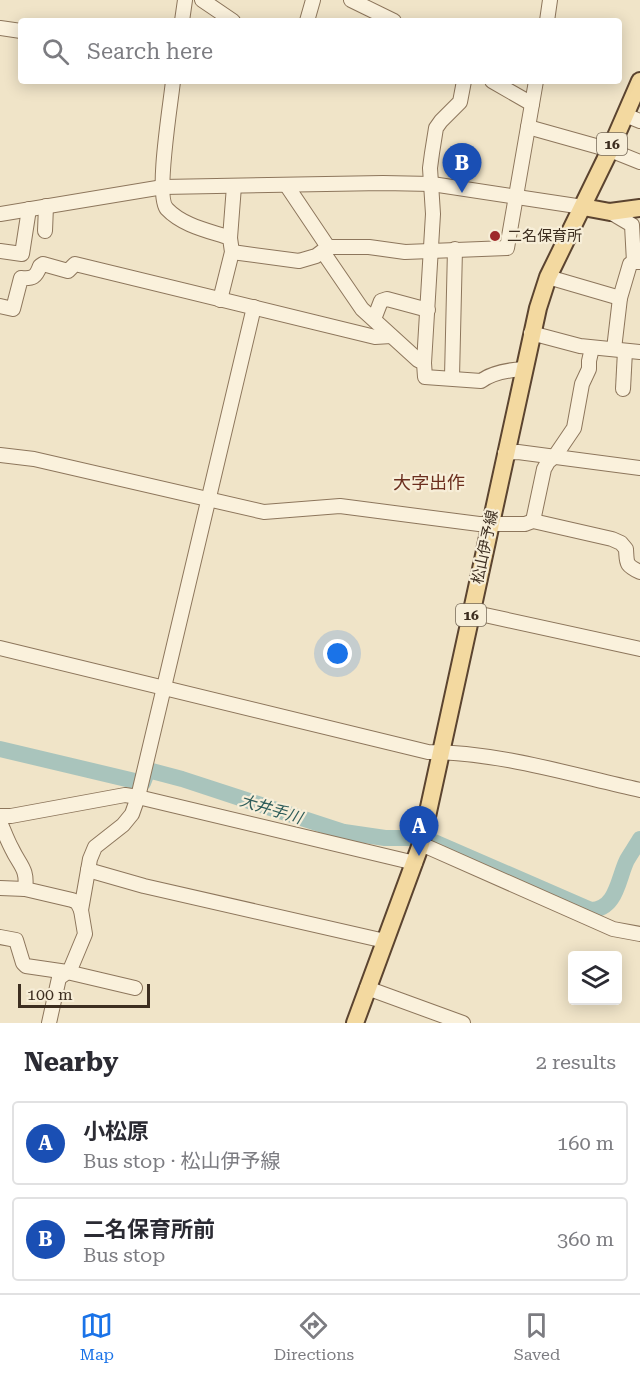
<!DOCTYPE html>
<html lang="en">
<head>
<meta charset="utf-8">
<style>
	:root { --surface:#fff; --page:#f7f7f7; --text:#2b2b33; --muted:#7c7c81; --line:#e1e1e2; --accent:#1a73e8 }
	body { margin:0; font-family:"Roboto Serif","Noto Sans JP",serif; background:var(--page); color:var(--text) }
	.controls { position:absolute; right:18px; bottom:18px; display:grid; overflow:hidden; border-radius:6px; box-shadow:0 3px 15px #0003 }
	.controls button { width:54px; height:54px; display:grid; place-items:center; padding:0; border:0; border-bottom:2px solid var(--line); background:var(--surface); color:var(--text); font:30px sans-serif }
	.scale { position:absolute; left:18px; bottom:15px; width:132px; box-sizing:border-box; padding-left:6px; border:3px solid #3d2e20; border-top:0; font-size:16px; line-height:21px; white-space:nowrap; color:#3d2e20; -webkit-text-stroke:4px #f7eed8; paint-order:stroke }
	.you { position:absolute; left:338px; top:654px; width:21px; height:21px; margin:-15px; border:4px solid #fff; border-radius:50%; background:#1a73e8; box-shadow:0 0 0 9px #1a73e833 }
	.badge { display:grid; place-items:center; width:39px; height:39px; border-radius:50%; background:var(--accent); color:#fff; font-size:20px; font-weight:700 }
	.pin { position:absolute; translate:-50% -50px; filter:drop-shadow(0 2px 3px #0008) }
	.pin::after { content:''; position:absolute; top:32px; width:21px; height:18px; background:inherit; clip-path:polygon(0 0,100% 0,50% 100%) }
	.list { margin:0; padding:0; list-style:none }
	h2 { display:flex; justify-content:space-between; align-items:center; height:78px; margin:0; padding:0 24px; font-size:26px }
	h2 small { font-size:20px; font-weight:400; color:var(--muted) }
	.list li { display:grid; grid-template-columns:39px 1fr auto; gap:18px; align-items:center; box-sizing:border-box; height:84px; margin:0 12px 12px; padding:0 12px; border:2px solid var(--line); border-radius:6px }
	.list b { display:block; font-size:22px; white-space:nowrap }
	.list p { margin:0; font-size:20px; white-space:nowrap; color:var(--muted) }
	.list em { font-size:20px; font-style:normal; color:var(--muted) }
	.icon { flex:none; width:33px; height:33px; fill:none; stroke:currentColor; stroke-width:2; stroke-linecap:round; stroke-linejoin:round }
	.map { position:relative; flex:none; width:640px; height:1023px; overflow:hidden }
	.search { position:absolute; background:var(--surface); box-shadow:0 3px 15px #0003; left:18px; right:18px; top:18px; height:66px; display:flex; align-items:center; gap:15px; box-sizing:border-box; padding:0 21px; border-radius:6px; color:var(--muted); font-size:22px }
	.sheet { height:270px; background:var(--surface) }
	nav { display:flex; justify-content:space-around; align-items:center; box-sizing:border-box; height:84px; border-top:2px solid var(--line); background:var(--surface); font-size:16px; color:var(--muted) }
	nav a { display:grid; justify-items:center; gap:3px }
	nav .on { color:var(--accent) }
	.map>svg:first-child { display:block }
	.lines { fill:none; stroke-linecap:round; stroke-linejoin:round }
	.river { stroke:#a9c4bc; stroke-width:16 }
	.minor-casing { stroke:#8d765c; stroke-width:16 }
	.major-casing { stroke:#5b4430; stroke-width:20 }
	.minor { stroke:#faf1dc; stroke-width:14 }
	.major { stroke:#f3d9a0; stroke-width:16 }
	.poi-dot { fill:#9e2a2b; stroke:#f7eed8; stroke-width:2 }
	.labels { text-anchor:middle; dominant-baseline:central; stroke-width:4.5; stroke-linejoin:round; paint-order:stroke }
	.shield { fill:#f7eed8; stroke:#756857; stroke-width:1.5 }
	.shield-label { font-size:14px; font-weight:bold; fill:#3d2e20 }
	.poi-label { font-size:15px; fill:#3d2e20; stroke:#f7eed8; text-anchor:start }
	.street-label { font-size:15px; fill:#3d2e20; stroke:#f7eed8 }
	.water-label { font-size:16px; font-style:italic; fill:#2f5d5a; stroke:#f7eed8 }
	.quarter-label { font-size:18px; fill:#6b2e1e; stroke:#f7eed8 }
</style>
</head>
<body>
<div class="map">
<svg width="640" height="1023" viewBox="0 0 640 1023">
	<rect width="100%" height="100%" fill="#f0e4c8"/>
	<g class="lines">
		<!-- river -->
		<g class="river">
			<polyline points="0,749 139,782"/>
			<polyline points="143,783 148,770 182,779 344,832 385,838 410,838"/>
			<path d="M432,841L591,910C617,909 618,878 627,860C631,853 636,846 640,839"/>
		</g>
		<!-- minor casing -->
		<g class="minor-casing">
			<g id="minor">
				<polyline points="202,0 233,21"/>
				<polyline points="351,0 394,21"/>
				<polyline points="182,21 185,0"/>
				<polyline points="307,21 313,0"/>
				<polyline points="547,21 550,0"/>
				<polyline points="0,28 21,31"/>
				<path d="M173,81C171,102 155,197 167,209C183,226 210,231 230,238L232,252L220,300"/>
				<polyline points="492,81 532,104"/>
				<polyline points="625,115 640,121"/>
				<polyline points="528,127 610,150 640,162"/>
				<polyline points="287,186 328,247"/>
				<polyline points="610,212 632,225 634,262"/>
				<polyline points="0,214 163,187 383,183 432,184 583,207"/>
				<polyline points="45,231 46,206"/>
				<polyline points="230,238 234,186"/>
				<polyline points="0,251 22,254 29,209"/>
				<polyline points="232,252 299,261 316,256 328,247 369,247 405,252 507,248 536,81"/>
				<path d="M323,252L362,309L418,360L424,363L425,377L481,381C493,372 509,370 523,369"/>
				<polyline points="548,277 620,298"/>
				<path d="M0,306L13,309L21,278C33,279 36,277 40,266L43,264L68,271L75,264L375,337L391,336"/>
				<polyline points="374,319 381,301 387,299 428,310"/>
				<polyline points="531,333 580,346 640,352"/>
				<polyline points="614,349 620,298 630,264 634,262 640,262"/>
				<polyline points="424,363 433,214 430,168 432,153 436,128 441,121 460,102 464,81"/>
				<polyline points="452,377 455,249"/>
				<polyline points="623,389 625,351"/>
				<polyline points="505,453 518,452 640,468"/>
				<path d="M0,455L34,459L264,512L340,506L479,524H525L533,521L612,539L621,543L626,549C627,563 625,565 640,572"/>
				<polyline points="533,521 544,469 548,462 555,456 574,428 582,384 589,369 589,361 592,348"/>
				<polyline points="471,612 640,649"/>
				<path d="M0,648L428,752C498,752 572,775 640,790"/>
				<polyline points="0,816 11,816 125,795 138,797 415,863"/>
				<path d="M0,822C4,831 7,840 12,849C20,866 28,869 25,889"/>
				<polyline points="421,844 613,929 640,934"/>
				<polyline points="88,870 144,886 385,941"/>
				<polyline points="0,888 25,889 72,900 77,902 81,910"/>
				<polyline points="0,937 16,940 23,963 26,966 67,972 135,988"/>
				<polyline points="367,988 463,1023"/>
				<polyline points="49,1023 59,978 70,970 85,934 81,910 90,859 95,847 123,825 132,814 138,797 254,307"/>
			</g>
		</g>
		<!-- major casing -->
		<g class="major-casing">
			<g id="major">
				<polyline points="583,207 610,212 640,208"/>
				<polyline points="355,1023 421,844 538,308 548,277 610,150 640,81"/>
			</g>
		</g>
		<!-- minor -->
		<use href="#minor" class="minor"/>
		<!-- major -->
		<use href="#major" class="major"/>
	</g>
	<!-- markers -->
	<circle class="poi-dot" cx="495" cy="236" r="6"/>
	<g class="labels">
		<!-- shield labels -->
		<g class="shield">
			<rect x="597" y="133" width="30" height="22" rx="4.5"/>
			<rect x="456" y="604" width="30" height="22" rx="4.5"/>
		</g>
		<g class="shield-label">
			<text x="612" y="144">16</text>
			<text x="471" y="615">16</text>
		</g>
		<!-- poi labels -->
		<g class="poi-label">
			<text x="507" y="236">二名保育所</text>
		</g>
		<!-- street labels -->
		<g class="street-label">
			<text transform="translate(485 547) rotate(-78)">松山伊予線</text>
		</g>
		<!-- water labels -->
		<g class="water-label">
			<text transform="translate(271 809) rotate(17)">大井手川</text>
		</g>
		<!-- quarter labels -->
		<g class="quarter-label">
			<text x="429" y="482">大字出作</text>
		</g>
	</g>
</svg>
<div class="controls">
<button><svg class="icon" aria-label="layers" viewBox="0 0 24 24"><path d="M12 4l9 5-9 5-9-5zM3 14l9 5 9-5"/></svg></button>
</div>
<div class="scale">100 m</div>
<div class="you"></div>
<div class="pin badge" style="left:419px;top:856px;background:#1a4fb4">A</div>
<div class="pin badge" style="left:462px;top:193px;background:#1a4fb4">B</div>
<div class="search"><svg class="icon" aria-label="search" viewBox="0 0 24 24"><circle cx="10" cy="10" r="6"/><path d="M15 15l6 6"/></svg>Search here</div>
</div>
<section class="sheet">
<h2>Nearby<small>2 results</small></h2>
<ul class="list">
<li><span class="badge" style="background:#1a4fb4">A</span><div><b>小松原</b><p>Bus stop · 松山伊予線</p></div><em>160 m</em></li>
<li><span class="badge" style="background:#1a4fb4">B</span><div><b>二名保育所前</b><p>Bus stop</p></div><em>360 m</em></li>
</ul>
</section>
<nav>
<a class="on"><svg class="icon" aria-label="map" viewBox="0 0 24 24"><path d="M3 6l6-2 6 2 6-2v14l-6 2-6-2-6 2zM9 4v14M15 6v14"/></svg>Map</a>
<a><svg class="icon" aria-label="directions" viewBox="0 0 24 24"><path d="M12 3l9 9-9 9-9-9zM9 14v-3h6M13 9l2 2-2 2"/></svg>Directions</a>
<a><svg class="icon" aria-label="saved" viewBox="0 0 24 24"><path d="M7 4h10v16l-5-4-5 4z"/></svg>Saved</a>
</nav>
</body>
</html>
